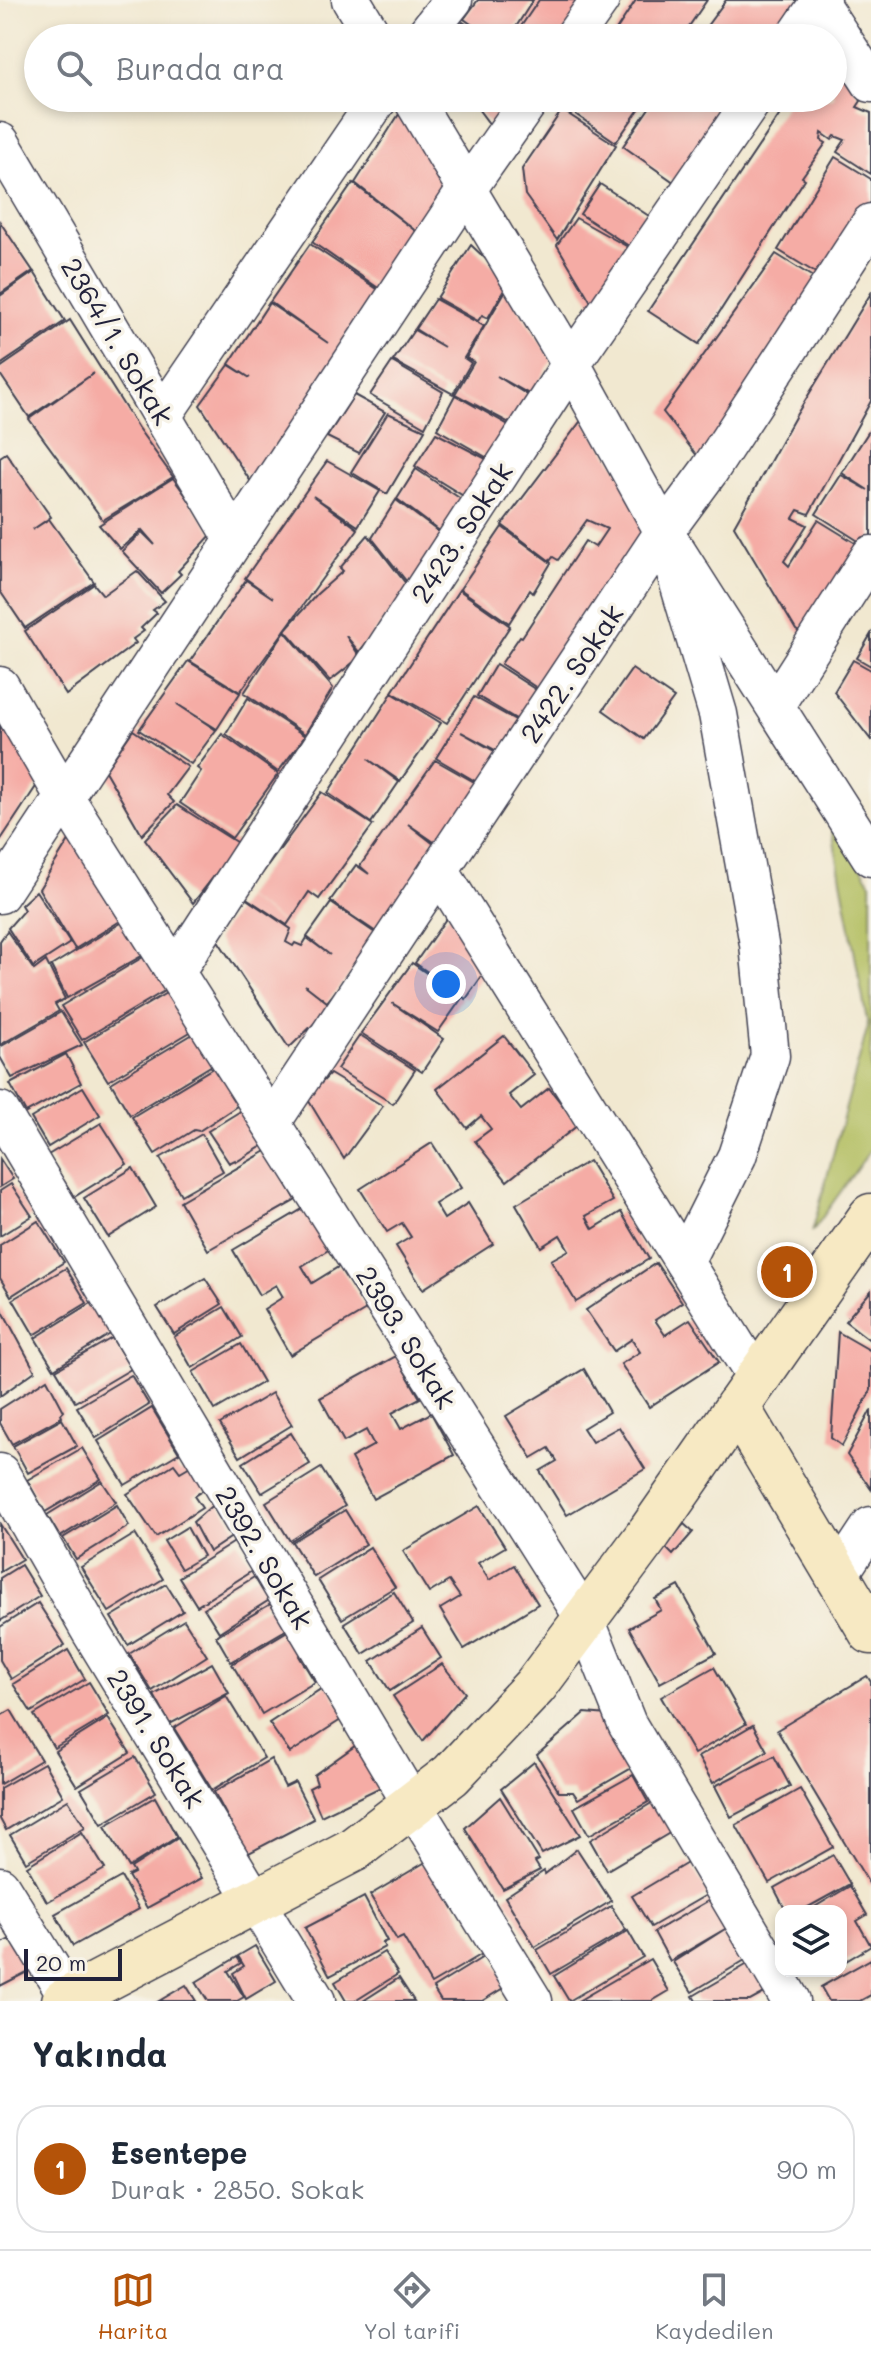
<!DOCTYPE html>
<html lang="tr">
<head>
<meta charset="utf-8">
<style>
	:root { --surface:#fff; --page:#f2f2f3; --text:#1f2937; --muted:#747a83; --line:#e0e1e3; --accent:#b45309 }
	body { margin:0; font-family:Mali,sans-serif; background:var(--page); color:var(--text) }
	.controls { position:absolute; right:24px; bottom:24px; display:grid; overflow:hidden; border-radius:16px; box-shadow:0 4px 12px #0003 }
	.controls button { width:72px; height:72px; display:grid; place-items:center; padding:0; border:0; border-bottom:2px solid var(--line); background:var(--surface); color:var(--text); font:40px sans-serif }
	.scale { position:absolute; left:24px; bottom:20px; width:98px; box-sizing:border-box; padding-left:8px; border:4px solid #22223b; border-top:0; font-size:22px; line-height:28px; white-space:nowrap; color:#22223b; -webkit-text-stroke:6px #f7f3e8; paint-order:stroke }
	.you { position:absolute; left:446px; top:984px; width:28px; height:28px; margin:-20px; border:6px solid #fff; border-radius:50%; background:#1a73e8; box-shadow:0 0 0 12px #1a73e833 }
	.badge { display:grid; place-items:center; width:52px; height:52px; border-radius:50%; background:var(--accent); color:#fff; font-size:26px; font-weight:700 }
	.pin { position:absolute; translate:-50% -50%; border:4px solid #fff; box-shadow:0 2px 8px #0006 }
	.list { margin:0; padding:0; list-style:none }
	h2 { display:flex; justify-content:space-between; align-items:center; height:104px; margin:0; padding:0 32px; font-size:34px }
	h2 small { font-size:26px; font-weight:400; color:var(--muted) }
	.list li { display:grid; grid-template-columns:52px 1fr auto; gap:24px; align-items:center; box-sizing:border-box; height:128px; margin:0 16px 16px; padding:0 16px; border:2px solid var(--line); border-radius:32px }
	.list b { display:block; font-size:30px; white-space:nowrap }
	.list p { margin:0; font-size:26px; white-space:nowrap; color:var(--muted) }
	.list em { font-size:26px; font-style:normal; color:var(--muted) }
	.icon { flex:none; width:44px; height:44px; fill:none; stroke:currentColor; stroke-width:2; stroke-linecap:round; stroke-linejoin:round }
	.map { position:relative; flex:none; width:871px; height:2001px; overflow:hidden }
	.search { position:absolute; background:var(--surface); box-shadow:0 4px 12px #0003; left:24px; right:24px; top:24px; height:88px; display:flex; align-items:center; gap:20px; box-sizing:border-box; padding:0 28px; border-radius:44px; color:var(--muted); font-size:30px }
	.sheet { height:248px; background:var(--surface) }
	nav { display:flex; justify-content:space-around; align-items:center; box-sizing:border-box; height:112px; border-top:2px solid var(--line); background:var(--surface); font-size:22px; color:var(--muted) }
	nav a { display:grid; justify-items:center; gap:4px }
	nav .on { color:var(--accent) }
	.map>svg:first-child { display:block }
	.green { fill:#b2be60; stroke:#6a704e; stroke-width:2 }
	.building { fill:#f5aca5 }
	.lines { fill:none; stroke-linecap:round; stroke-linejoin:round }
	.street-casing { stroke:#414051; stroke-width:41 }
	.secondary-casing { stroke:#414051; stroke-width:47 }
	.street { stroke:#fff; stroke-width:38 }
	.secondary { stroke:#f7e9c3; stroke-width:44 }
	.labels { text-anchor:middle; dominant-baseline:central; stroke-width:7; stroke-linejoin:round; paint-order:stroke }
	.street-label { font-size:28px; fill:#22223b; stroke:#f7f3e8 }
</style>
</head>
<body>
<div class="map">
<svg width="871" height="2001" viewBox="0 0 871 2001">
	<rect width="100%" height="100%" fill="#f7f3e8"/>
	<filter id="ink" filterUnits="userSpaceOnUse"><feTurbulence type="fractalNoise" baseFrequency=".0125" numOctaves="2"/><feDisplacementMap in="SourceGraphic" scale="16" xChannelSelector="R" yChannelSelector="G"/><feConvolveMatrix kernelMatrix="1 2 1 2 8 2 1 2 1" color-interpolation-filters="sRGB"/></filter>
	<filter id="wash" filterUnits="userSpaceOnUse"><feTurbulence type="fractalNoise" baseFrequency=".006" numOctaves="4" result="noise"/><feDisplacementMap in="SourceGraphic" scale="32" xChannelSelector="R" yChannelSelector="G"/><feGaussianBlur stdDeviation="1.8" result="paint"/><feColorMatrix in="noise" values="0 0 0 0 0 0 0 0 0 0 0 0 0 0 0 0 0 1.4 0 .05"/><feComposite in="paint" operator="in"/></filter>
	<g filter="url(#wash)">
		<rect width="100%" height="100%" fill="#f1e8d0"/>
		<!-- green -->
		<polygon class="green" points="829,814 871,883 871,1149 812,1232 868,1026"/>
		<g id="blocks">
			<!-- building -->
			<g class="building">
				<polygon points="478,0 533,0 509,38 491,38 464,19"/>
				<polygon points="539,0 586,0 560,38 513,38"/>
				<polygon points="636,0 707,0 681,38 611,38"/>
				<polygon points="726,0 804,0 775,38 698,38"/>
				<polygon points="463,22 486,38 451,38"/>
				<polygon points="833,49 861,101 857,107 871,113 871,174 837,152 845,140 835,136 832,140 822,133 821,140 826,143 802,177 805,179 699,344 648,311 791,98 833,98"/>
				<polygon points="470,98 515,98 493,129"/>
				<polygon points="571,98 647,98 616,142 565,107"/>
				<polygon points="656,98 735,98 678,185 623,146"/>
				<polygon points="562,110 616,145 557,240 525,195 522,169"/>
				<polygon points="401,111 456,189 387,294 312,242 353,183 422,236 355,183"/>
				<polygon points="835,157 871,179 871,202 824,278 778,250"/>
				<polygon points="600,184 652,218 632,248 580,214"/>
				<polygon points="576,218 635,251 594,307 557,245"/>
				<polygon points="0,222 33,271 0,294"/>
				<polygon points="310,244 386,295 253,485 200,405 229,365 250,378 229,364 269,303 328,343 270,302"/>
				<polygon points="471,245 509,281 488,318 482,315 478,321 437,298"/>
				<polygon points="776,254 824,284 709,471 663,412"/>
				<polygon points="34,272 65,321 0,365 0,296"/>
				<polygon points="506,290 552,360 531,395 497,376 529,396 513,425 455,394 474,362 466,358"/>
				<polygon points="871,293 871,401 809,514 798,510 793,518 807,525 784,561 789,566 818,520 870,552 813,640 796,630 734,526 795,417"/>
				<polygon points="435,299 484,326 464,358 471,363 453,394 393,361 414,330 444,347 415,329"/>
				<polygon points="70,320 138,428 173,477 103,520 29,419 94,373 29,417 0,374 0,368"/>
				<polygon points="392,362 443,392 425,427 370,395"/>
				<polygon points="354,395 385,412 359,453 327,437"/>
				<polygon points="455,395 512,427 493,461 437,429"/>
				<polygon points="388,413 425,430 387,494 351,472"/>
				<polygon points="583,418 661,533 552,698 501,664 520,636 522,637 585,541 595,547 607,529 587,520 558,560 553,557 550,561 502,525"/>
				<polygon points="871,428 871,549 816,514 841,475 868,490 842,473"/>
				<polygon points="436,433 492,462 470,500 415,466"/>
				<polygon points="6,453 51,517 32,530 49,519 94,582 25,628 0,591 0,457"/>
				<polygon points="327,461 380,491 358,526 313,496 358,529 240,692 190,661 246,580 273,598 245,578"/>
				<polygon points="416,469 464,501 445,535 397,499"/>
				<polygon points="173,478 213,533 178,571 181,574 161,593 122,551 142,532 155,545 142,530 120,549 99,525"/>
				<polygon points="396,500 444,536 411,587 372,538"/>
				<polygon points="502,527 551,563 533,593 530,590 509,623 460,589"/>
				<polygon points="368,535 410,589 359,652 346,636 360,657 330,681 285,630 317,594 343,571 340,568"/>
				<polygon points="137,571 165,601 153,610 157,613 141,628 144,631 133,639 136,643 66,695 25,631 94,584 103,595"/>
				<polygon points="459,590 510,626 447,723 392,692"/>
				<polygon points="285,631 333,688 305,734 244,693"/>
				<polygon points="871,634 871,666 857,658"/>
				<polygon points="853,660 871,670 871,740 834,692"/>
				<polygon points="188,661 240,693 217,729 177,704 216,730 191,764 139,730"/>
				<polygon points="496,664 544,695 528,726 477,696"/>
				<polygon points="632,669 674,698 644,739 603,710"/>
				<polygon points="392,693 441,723 400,781 368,759 399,782 371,823 328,793"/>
				<polygon points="474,697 526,726 508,757 461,732 508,759 487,788 436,758"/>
				<polygon points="248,698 305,736 278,772 226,734"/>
				<polygon points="0,704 43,776 0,841"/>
				<polygon points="133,730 188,767 167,795 174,802 142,835 105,771"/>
				<polygon points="222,734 278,774 232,838 180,803 201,771 197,768"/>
				<polygon points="435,760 483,787 440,846 408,824 439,848 382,936 330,901 356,865 369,874 360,866"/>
				<polygon points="322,792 373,825 319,899 309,892 287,925 245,897"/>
				<polygon points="177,805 239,844 193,903 145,839"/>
				<polygon points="79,824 133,913 75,949 39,889"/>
				<polygon points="36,891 70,943 33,967 8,928 24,910 21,905"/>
				<polygon points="245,898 291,929 286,942 293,946 295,943 302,946 307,938 330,955 307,937 331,903 381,937 327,1002 305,985 332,1006 289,1048 217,939"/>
				<polygon points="450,913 484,973 466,999 415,963"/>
				<polygon points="134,915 152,950 67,998 51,966"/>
				<polygon points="7,931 34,970 46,961 65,999 55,1004 59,1011 0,1045 0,941"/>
				<polygon points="155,950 176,984 82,1040 61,1006"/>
				<polygon points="412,963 462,998 438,1032 392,1003 444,1039 422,1072 361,1033"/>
				<polygon points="178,986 202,1025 108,1081 84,1042"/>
				<polygon points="61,1012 82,1045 12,1078 0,1057 0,1047"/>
				<polygon points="203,1028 222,1059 130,1115 111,1083"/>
				<polygon points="360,1035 415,1070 393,1104 337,1069"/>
				<polygon points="504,1036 534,1075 509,1095 521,1110 549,1088 578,1125 507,1181 475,1141 491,1129 481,1116 467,1128 437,1089"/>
				<polygon points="66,1054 81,1083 26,1113 10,1084"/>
				<polygon points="218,1065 240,1104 199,1131 194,1130 155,1154 132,1117"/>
				<polygon points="330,1074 383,1106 344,1159 307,1098"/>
				<polygon points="83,1087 100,1115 48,1147 31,1118"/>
				<polygon points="252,1104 274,1139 236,1162 235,1160 229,1163 208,1131"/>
				<polygon points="101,1123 127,1164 74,1197 48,1155"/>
				<polygon points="202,1134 223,1171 181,1195 160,1158"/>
				<polygon points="432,1143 461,1188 435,1204 444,1219 468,1203 493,1244 423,1289 396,1246 411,1237 402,1223 387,1232 360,1189"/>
				<polygon points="268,1150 296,1200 208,1250 180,1201"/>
				<polygon points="0,1159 13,1179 0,1187"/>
				<polygon points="589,1161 613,1201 586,1216 593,1229 621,1212 649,1259 576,1302 551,1260 569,1250 560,1235 541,1247 516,1204"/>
				<polygon points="133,1168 156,1207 108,1237 84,1198"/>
				<polygon points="11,1184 32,1216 0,1236 0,1191"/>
				<polygon points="306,1207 330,1249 302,1266 312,1283 340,1266 366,1310 290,1355 264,1309 283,1297 276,1285 259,1295 233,1250"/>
				<polygon points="38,1221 64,1262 11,1296 0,1278 0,1245"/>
				<polygon points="656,1263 682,1302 655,1320 665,1335 690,1319 719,1362 649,1407 621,1364 640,1352 632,1339 614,1351 586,1310"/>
				<polygon points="66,1268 87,1303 34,1335 13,1299"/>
				<polygon points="205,1278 222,1304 174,1334 157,1307"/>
				<polygon points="871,1291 871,1341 845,1321"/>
				<polygon points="93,1302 112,1333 54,1369 35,1338"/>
				<polygon points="0,1306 35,1371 0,1396"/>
				<polygon points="224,1307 242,1337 192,1368 174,1337"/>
				<polygon points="838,1332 871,1351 871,1390 842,1446 831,1438"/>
				<polygon points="112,1338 131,1369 75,1402 56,1370"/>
				<polygon points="241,1344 263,1382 215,1410 193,1372"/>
				<polygon points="396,1356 420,1398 392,1413 401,1429 431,1413 454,1455 373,1499 351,1458 374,1445 366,1430 344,1442 320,1398"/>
				<polygon points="584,1369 609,1412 583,1428 592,1442 619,1427 645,1469 567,1515 540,1471 557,1461 549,1448 532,1458 506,1416"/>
				<polygon points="131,1375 149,1405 96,1438 77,1407"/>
				<polygon points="47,1379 64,1411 61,1414 62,1417 12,1444 0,1423 0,1409"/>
				<polygon points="272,1393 292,1425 240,1457 220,1424"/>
				<polygon points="152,1408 179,1453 125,1485 98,1441"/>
				<polygon points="871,1410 871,1489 847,1455"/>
				<polygon points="62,1419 77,1446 28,1473 13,1446"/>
				<polygon points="291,1433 310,1464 262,1493 243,1463"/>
				<polygon points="82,1448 101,1479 45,1512 27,1480"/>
				<polygon points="174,1464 180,1472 192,1465 207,1488 194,1496 202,1508 156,1537 127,1494"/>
				<polygon points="321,1468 345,1506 290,1541 266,1502"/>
				<polygon points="102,1481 116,1502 60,1537 47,1515"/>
				<polygon points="217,1501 239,1532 209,1552 193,1522"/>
				<polygon points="117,1505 129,1526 76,1559 63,1538"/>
				<polygon points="479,1506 505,1547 478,1563 489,1580 514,1565 538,1604 464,1649 440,1609 460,1597 449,1581 429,1593 403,1551"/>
				<polygon points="345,1510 366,1544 314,1577 292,1542"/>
				<polygon points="0,1524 22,1559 0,1572"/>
				<polygon points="684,1524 693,1532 673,1555 664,1546"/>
				<polygon points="187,1527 203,1556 181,1569 164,1541"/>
				<polygon points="135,1534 163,1579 109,1612 81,1567"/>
				<polygon points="236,1541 255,1569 197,1606 179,1577"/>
				<polygon points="370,1547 395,1587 342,1619 318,1580"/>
				<polygon points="21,1565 40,1596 0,1621 0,1578"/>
				<polygon points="259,1574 274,1597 219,1632 204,1608"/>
				<polygon points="166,1584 183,1611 128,1645 111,1617"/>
				<polygon points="679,1586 716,1653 660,1683 629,1628 661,1610 655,1599"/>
				<polygon points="394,1592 413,1623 363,1654 344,1623"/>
				<polygon points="274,1602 289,1628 231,1662 216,1636"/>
				<polygon points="38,1603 65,1645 11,1679 0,1660 0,1627"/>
				<polygon points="184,1620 207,1656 152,1691 129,1654"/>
				<polygon points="422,1628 441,1658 390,1691 371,1661"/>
				<polygon points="291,1629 304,1652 299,1656 315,1682 262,1714 232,1664"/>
				<polygon points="68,1650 85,1679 31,1712 13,1684"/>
				<polygon points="212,1663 229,1693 170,1724 154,1695"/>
				<polygon points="442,1664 465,1693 423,1741 393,1696"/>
				<polygon points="714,1667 746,1724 694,1754 661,1697"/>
				<polygon points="867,1676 871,1682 871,1887 777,1730"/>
				<polygon points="89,1682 109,1715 54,1748 34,1715"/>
				<polygon points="327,1685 347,1716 290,1753 269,1723"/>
				<polygon points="226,1696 264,1758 212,1790 174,1728"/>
				<polygon points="11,1710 41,1760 0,1784 0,1716"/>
				<polygon points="585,1713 608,1715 635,1766 578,1799 573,1792 559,1792 537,1755"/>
				<polygon points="108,1718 130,1753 77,1786 55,1751"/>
				<polygon points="753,1725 767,1751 713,1783 698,1757"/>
				<polygon points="362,1741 389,1783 321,1816 309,1788 317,1784 314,1775"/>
				<polygon points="774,1756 790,1786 731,1817 715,1786"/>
				<polygon points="135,1757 156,1792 102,1824 81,1789"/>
				<polygon points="271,1759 285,1787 295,1782 314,1819 247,1854 214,1792"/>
				<polygon points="534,1762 580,1835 542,1854 501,1789"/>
				<polygon points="44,1763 63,1796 6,1830 0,1819 0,1788"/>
				<polygon points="633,1775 648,1802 589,1835 574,1808"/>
				<polygon points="800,1789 833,1847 769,1883 736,1825"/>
				<polygon points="155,1797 177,1837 129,1867 105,1826"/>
				<polygon points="500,1797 539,1860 535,1862 540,1870 503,1889 465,1828"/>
				<polygon points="68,1800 85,1827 26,1862 10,1835"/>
				<polygon points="655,1801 673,1831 607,1870 590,1840"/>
				<polygon points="82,1832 105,1869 47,1902 27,1866"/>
				<polygon points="178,1838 202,1878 147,1908 128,1876 134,1873 131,1868"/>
				<polygon points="577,1849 611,1901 535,1947 505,1897 544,1871 545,1874"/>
				<polygon points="833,1855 850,1884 801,1911 786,1911 774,1888"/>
				<polygon points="429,1860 484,1953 431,1984 403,1937 397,1940 370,1895"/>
				<polygon points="689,1862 708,1894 651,1927 632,1896"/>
				<polygon points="121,1877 139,1909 73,1946 55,1914"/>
				<polygon points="850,1886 867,1915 857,1921 871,1946 841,1964 841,1911 808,1911"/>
				<polygon points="364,1897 387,1941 382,1943 385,1947 330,1976 305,1928"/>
				<polygon points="713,1898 750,1957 692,1992 673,1962 725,1929 670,1961 654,1932"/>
				<polygon points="611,1906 626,1930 551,1974 537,1950"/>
				<polygon points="628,1931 643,1957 569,2001 554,1976"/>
				<polygon points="14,1937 31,1970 0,1986 0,1944"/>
				<polygon points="255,1946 276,1981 246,1999 233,1973 244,1966 238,1956"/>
				<polygon points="384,1952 398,1974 355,2001 346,2001 335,1982"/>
				<polygon points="488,1954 508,1985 482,2001 441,2001 433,1988"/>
				<polygon points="237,1957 241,1963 228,1971 244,1997 237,2001 208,2001 196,1982"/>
				<polygon points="650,1959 669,1991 652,2001 578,2001"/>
				<polygon points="871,1959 871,1995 860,2001 829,2001 821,1987"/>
				<polygon points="753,1961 770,1990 750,2001 696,2001 693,1996"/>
				<polygon points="399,1978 414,2001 363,2001"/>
				<polygon points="186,1985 196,2001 159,2001"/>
			</g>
		</g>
	</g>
	<g filter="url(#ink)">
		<use href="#blocks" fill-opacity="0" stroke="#414051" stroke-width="2"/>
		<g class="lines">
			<!-- street casing -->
			<g class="street-casing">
				<g id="street">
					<polyline points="351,0 374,38"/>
					<polyline points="817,0 871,83"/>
					<polyline points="423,38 453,0"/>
					<polyline points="573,38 600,0"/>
					<polyline points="795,38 821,0"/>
					<polyline points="412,98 571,364 664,532 871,857"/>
					<polyline points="0,142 235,540"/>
					<polyline points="162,416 379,98"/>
					<polyline points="676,573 718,714 759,944 770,1056 737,1156 684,1262"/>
					<polyline points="0,686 65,798 585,1619 627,1724 791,2001"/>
					<polyline points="775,705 871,555"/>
					<polyline points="439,870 757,1379"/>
					<polyline points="0,894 467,189 531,98"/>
					<polyline points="175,972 571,364 754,98"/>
					<polyline points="0,1111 412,1804 533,2001"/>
					<polyline points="271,1123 664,532 709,471 871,223"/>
					<polyline points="0,1473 90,1630 316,2001"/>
					<polyline points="838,1576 871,1526"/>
					<polyline points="0,1886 71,2001"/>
				</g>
			</g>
			<!-- secondary casing -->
			<g class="secondary-casing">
				<g id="secondary">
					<polyline points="737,1407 871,1632"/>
					<polyline points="64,2001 353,1850 451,1775 535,1686 650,1532 871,1216"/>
				</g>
			</g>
			<!-- street -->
			<use href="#street" class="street"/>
			<!-- secondary -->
			<use href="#secondary" class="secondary"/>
		</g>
	</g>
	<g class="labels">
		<!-- street labels -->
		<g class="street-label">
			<text transform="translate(118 341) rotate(59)">2364/1. Sokak</text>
			<text transform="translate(461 532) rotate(-57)">2423. Sokak</text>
			<text transform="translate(571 673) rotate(-56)">2422. Sokak</text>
			<text transform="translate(407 1337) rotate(58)">2393. Sokak</text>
			<text transform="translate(265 1557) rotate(59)">2392. Sokak</text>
			<text transform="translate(157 1738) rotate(58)">2391. Sokak</text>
		</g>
	</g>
</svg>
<div class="controls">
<button><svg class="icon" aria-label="layers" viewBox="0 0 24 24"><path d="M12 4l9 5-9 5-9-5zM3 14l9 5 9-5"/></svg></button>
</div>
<div class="scale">20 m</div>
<div class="you"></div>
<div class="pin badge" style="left:787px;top:1272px">1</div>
<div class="search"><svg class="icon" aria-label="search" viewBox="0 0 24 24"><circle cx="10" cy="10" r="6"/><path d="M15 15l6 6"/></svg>Burada ara</div>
</div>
<section class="sheet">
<h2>Yakında<small></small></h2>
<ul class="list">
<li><span class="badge">1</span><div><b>Esentepe</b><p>Durak · 2850. Sokak</p></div><em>90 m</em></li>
</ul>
</section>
<nav>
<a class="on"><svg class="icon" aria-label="map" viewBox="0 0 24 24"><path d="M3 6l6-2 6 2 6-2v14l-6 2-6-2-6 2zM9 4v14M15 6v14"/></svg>Harita</a>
<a><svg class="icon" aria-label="directions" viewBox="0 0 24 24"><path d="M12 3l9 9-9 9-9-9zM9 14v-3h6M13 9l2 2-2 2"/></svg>Yol tarifi</a>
<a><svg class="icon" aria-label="saved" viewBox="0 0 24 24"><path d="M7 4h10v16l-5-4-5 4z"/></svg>Kaydedilen</a>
</nav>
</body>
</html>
